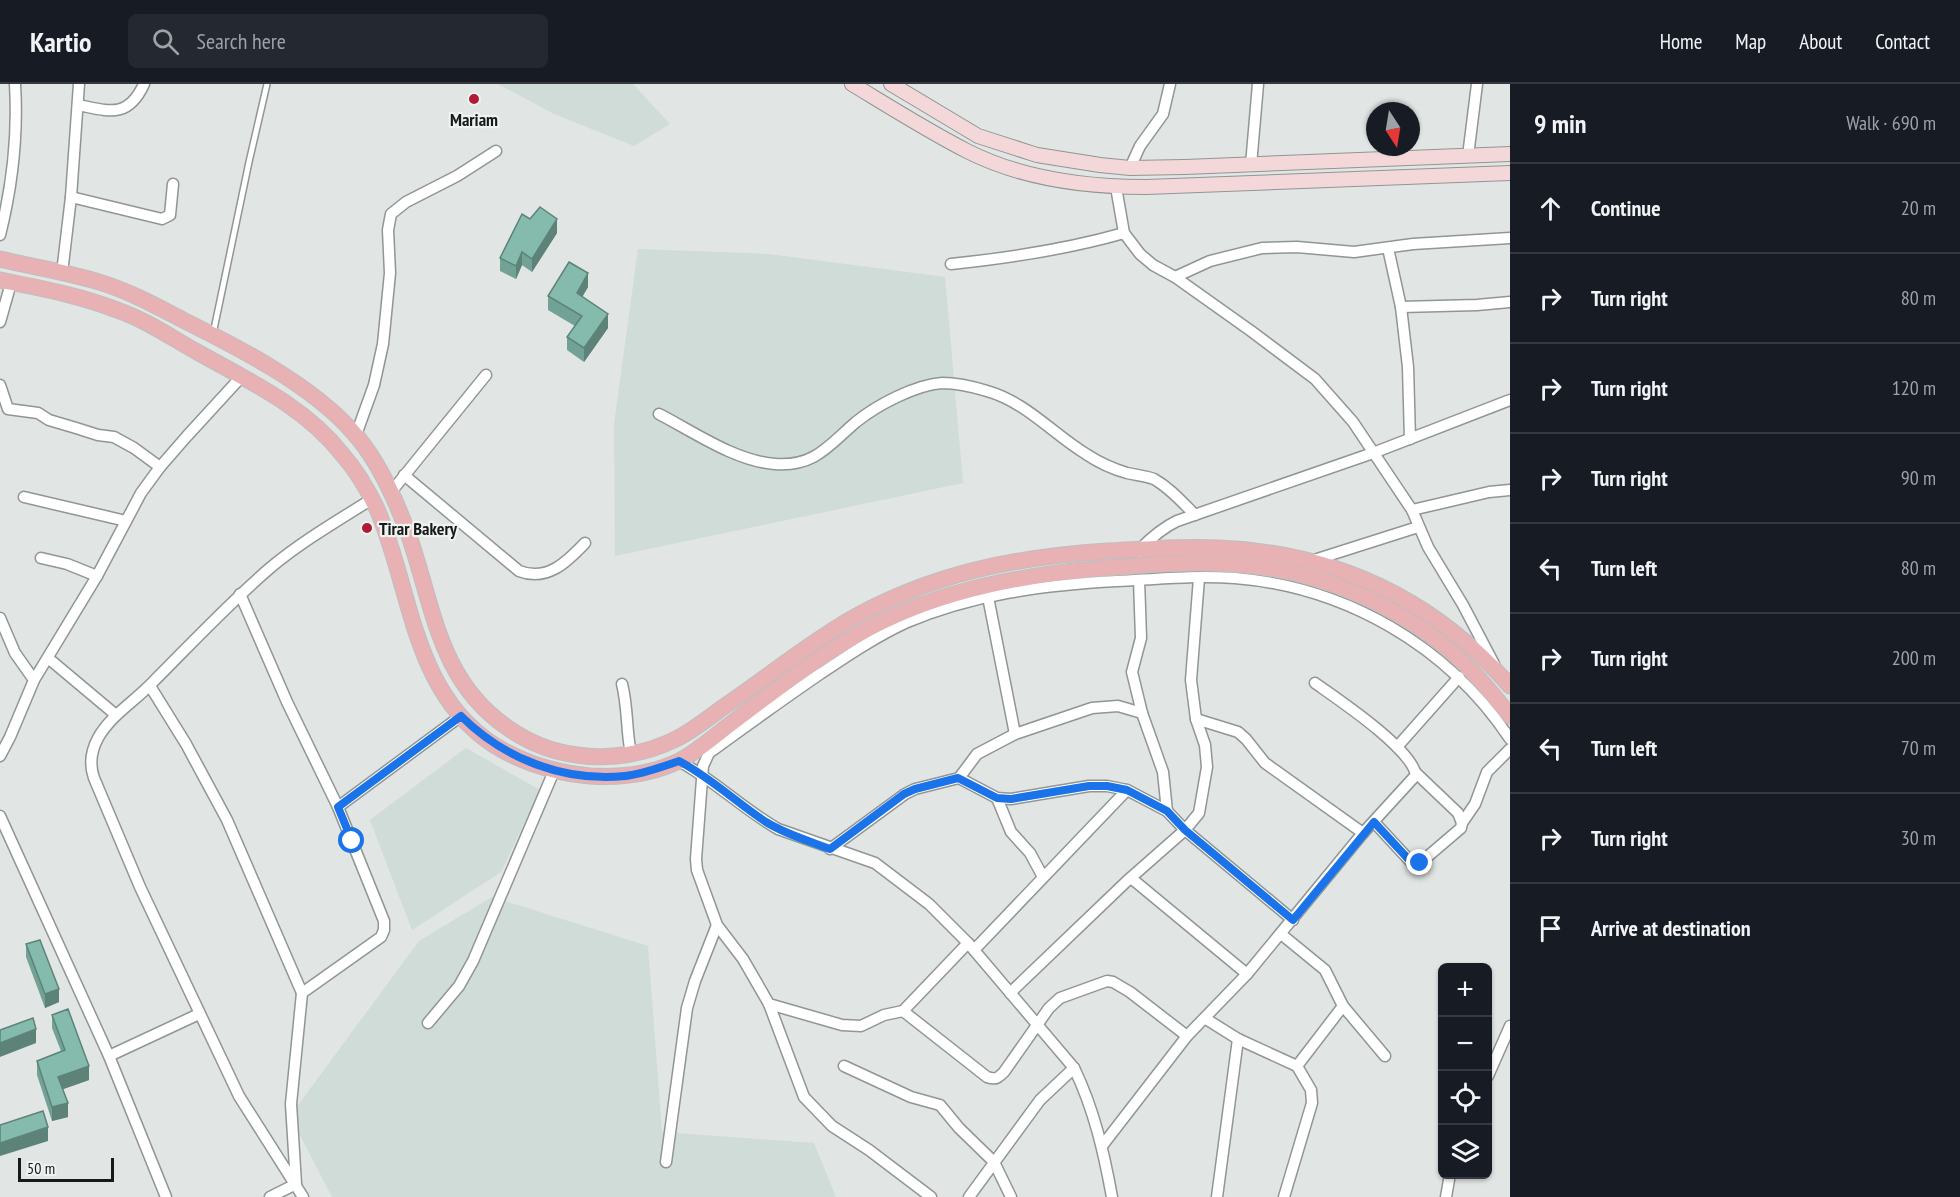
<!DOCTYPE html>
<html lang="en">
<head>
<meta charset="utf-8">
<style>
	:root { --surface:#171b24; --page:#242831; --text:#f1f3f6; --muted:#9ea1a6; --line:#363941 }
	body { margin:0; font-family:"PT Sans Narrow",sans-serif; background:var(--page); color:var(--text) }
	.controls { position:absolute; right:18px; bottom:18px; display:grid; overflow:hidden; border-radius:9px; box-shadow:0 2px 4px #0004 }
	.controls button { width:54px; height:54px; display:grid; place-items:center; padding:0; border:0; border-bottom:2px solid var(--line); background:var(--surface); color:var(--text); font:30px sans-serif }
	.compass { position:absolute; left:1366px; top:18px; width:54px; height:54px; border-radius:50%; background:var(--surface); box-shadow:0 2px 4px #0004; rotate:168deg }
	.scale { position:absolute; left:18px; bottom:15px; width:96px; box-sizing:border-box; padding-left:6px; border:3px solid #181a19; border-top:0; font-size:16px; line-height:21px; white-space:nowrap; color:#181a19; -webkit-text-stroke:4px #eef2f1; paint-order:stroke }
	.stop { position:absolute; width:18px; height:18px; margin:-14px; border:4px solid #1a73e8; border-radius:50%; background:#fff }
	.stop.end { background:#1a73e8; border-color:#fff; box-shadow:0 2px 6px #0008 }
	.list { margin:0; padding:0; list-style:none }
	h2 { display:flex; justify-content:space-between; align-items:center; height:78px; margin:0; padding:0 24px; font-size:26px }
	h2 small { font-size:20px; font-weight:400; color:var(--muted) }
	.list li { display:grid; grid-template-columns:39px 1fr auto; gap:18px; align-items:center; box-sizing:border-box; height:90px; padding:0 24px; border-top:2px solid var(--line) }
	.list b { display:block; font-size:22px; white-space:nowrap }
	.list em { font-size:20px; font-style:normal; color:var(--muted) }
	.icon { flex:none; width:33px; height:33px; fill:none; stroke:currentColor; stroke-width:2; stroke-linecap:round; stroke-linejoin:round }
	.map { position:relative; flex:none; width:1510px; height:1113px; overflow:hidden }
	header { display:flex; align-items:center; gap:36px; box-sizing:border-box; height:84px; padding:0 30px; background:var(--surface); border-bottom:2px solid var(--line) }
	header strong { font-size:28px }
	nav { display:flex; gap:33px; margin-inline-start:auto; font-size:21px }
	.search { width:420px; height:54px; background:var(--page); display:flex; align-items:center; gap:15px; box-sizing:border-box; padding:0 21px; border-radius:9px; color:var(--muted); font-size:22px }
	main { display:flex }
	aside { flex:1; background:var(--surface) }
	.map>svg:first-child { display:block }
	.built { fill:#cfdcd8 }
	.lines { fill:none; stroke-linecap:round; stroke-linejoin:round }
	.service-casing { stroke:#919594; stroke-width:8 }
	.minor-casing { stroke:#919594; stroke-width:13 }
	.secondary-casing { stroke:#919594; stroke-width:16 }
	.primary-casing { stroke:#bebfbf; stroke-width:17 }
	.service { stroke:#fff; stroke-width:5 }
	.minor { stroke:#fff; stroke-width:10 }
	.secondary { stroke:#f4d8d9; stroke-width:14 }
	.primary { stroke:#e8b1b3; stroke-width:15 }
	.wall { fill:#72a195 }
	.shaded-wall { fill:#5d8379 }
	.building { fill:#85bbad; stroke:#5d8379; stroke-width:1.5 }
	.route { stroke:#1a73e8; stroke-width:8 }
	.poi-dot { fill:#b01c37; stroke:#eef2f1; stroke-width:2 }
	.labels { text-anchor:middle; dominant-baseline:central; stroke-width:4.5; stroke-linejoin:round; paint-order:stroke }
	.poi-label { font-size:18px; font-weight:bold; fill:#181a19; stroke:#eef2f1 }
</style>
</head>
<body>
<header>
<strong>Kartio</strong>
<div class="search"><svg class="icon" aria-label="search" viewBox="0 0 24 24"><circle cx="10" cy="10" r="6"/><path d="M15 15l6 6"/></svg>Search here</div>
<nav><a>Home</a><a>Map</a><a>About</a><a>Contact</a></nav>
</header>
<main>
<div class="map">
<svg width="1510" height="1113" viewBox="0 0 1510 1113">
	<rect width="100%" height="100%" fill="#e1e5e4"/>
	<!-- built -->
	<g class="built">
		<polygon points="498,0 633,0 670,40 634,62 554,30"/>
		<polygon points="638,165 769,170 945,193 963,399 615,472 614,340"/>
		<polygon points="466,664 540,706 501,788 412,846 370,736"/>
		<polygon points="492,813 648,862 662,1048 814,1059 836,1113 332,1113 290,1032 419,857"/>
	</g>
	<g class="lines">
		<!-- service casing -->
		<g class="service-casing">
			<polyline id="service" points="213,250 249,78 267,0"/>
		</g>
		<!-- minor casing -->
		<g class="minor-casing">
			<g id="minor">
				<path d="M78,21C109,27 128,35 144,0"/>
				<polyline points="1468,72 1477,0"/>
				<polyline points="1251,81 1258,0"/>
				<polyline points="1130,84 1140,62 1163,30 1170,0"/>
				<polyline points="1116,103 1124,149 1140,170 1153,181 1175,193 1251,247 1315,295 1353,338 1412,426 1428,463 1463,521 1494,580"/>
				<polyline points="71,113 162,135 170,131 173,100"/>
				<path d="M0,151C12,103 18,50 15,0"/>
				<polyline points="1388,164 1401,223 1408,283 1410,355"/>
				<path d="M951,180C1009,174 1068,165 1124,149"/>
				<polyline points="62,189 71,113 79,0"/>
				<polyline points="1175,193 1210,177 1262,164 1297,163 1354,168 1413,160 1510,154"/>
				<polyline points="1401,223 1477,221 1510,218"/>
				<polyline points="0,238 11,199"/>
				<polyline points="0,301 8,325 38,329 49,336 76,344 98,351 114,353 134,364 160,383"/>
				<path d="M659,330C694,348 735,377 775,380C815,383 829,361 856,338C877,321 915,301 942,299C956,299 974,303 987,307C1026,318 1053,350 1086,370C1098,378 1113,385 1127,389C1136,391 1146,392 1154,395C1170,404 1182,418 1195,431"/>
				<polyline points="356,351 374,301 383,260 390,189 388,146 391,130 406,118 457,92 496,67"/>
				<path d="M404,391L519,487C547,498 567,478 585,459"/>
				<polyline points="391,408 486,291"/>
				<polyline points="24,413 126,437"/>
				<polyline points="1412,426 1489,408 1510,406"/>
				<path d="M1140,468V465C1151,454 1162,444 1177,437L1373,369L1510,316"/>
				<polyline points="41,474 67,480 97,492"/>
				<polyline points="1311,477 1418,443"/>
				<polyline points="1139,496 1141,554 1132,588 1142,629 1163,688 1167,727"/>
				<polyline points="240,510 287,618 338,723 384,837 384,846 381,853 302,909 291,1020 296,1100 270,1113"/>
				<polyline points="988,513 1015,650"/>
				<polyline points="0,534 15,569 34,596"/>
				<polyline points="48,574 116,631"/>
				<path d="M622,600C628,623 626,646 631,670"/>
				<polyline points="150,602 186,660 227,736 302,909"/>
				<polyline points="1196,635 1238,648 1246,655 1265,679 1363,749"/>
				<polyline points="1397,663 1459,593"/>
				<polyline points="0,672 10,653 34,596 97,492 141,409 160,383 187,352 242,292"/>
				<path d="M679,677C714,696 743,725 778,745L875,779L929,820L968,859L1074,984C1094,1025 1104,1069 1112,1113"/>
				<polyline points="1416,689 1458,729 1462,739"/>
				<polyline points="959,694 997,714 1011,715 1089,702 1107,702 1127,706 1167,727 1185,746 1293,836"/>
				<polyline points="997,714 1011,748 1030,769 1043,793"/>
				<polyline points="338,723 461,632"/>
				<polyline points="0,732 109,972 166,1113"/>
				<polyline points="1374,738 1412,779 1420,779 1461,744 1462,739 1475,720 1487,688 1510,665"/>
				<polyline points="830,765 905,710 915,705 959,694 977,670 1015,650 1092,624 1118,622 1142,629"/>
				<polyline points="1131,794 1247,890"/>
				<polyline points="1281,850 1325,886 1343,922 1385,972"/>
				<path d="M968,859L903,927L884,931L861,942L842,941L769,920L743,875L717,841L697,786L696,775L703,682L709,669C746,642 782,616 820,590C847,572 875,553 905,539C973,510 1044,501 1117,497C1156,495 1196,491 1235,494C1346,503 1448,562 1510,655"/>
				<polyline points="974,866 1127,706"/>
				<polyline points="1010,909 1127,797 1185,746 1199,729 1207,683 1205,661 1196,635 1191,596 1199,494"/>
				<polyline points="769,920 804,1013 832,1042 869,1066 931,1113"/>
				<path d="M903,927L987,993C996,996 998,994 1004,988L1049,924L1060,914L1107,897L1113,898L1130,908L1187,952"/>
				<polyline points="1206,935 1238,955 1297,982 1343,922"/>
				<polyline points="428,939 459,902 473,877 554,687"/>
				<polyline points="109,972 199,930"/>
				<polyline points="844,982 911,1013 940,1021 959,1044 994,1078 1011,1113"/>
				<polyline points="1488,992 1510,942"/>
				<path d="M1102,1062L1187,952L1247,890L1363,749L1416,691C1411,664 1339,616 1315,599"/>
				<polyline points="666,1078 687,924 695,897 717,841"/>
				<path d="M303,1113L239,1012L140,803L94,694C89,680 91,667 98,654C111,631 134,618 152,599C191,560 228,520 270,484C301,458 337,437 372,415"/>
				<polyline points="969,1113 1040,1016 1074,984"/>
				<polyline points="1217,1113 1238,955"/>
				<polyline points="1284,1113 1312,1019 1311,1006 1297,982"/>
				<polyline points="1446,1113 1450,1090"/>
			</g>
		</g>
		<!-- secondary casing -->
		<g class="secondary-casing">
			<g id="secondary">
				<path d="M852,0C890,23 928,47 967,67C1022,95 1086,103 1146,103L1510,89"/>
				<polyline points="891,0 978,52 1037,71 1100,81 1130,84 1185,83 1510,70"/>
			</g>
		</g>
		<!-- primary casing -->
		<g class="primary-casing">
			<g id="primary">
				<path d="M0,175C33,183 67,188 99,198C129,207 156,222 183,236C239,264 310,300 352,347C378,375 396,416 409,452C434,524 439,597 508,644C528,658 553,668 577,671C610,676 646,670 676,655C692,647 707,635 722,624C765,595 806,561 851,535C933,489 1015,473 1108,467C1145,465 1182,462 1219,464C1335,469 1433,515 1510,602"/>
				<path d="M0,196C39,204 79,211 117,226C146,236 172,254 199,269C251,298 305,323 342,370C356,386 368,406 377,425C412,506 412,608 494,661C523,679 556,689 590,692C621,694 653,690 681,676C699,666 717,650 733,638C773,608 812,577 855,552C929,509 1010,493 1094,485C1143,481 1194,476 1243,481C1318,487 1397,520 1454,570C1475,588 1493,610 1510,632"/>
			</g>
		</g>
		<!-- service -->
		<use href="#service" class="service"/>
		<!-- minor -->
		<use href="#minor" class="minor"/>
		<!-- secondary -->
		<use href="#secondary" class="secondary"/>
		<!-- primary -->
		<use href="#primary" class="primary"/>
	</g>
	<!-- wall -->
	<g class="wall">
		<polygon points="557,149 532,188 522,181 516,195 500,187 500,174"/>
		<polygon points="588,203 582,213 608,244 584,278 567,266 567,253 575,242 548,226 548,212"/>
		<polygon points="26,860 59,918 45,924 26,873"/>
		<polygon points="52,931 89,996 63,1005 68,1033 52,1037 37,991 37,977 61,967 52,944"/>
	</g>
	<!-- shaded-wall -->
	<g class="shaded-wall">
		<polygon points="557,135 557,149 532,188 532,175"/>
		<polygon points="522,168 522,181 516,195 516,182"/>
		<polygon points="588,189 588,203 577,222 577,209"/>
		<polygon points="608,230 608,244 584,278 584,264"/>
		<polygon points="59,905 59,918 45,924 45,910"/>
		<polygon points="36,945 36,959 0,973 0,959"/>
		<polygon points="89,982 89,996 58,1007 58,993"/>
		<polygon points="68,1019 68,1033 52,1037 52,1023"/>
		<polygon points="48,1043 48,1057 0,1072 0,1059"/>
	</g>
	<!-- building -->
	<g class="building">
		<polygon points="540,123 557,135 532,175 522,168 516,182 500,174 522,130 530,135"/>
		<polygon points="569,178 588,189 577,209 608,230 584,264 567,253 582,232 548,212"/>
		<polygon points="40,856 59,905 45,910 26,860"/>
		<polygon points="68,925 89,982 58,993 68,1019 52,1023 37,977 65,966 52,931"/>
		<polygon points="33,934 36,945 0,959 0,946"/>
		<polygon points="43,1027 48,1043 0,1059 0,1041"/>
	</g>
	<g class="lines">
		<!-- route -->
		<path class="route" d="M352,757L338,723L461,632C504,675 564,698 625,692C644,690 661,683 679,677C711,694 736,718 766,738C785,750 809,757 830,765L904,710L915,705L958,694L997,714L1011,715L1089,702H1107L1127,706L1167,727L1185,746L1293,836L1374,738L1412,779H1420"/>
	</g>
	<!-- markers -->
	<g class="poi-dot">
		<circle cx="474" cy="15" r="6"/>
		<circle cx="367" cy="444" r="6"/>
	</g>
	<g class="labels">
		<!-- poi labels -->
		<g class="poi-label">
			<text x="474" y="35">Mariam</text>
			<text x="379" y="444" text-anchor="start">Tirar Bakery</text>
		</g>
	</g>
</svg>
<div class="controls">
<button>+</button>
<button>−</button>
<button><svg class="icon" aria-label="locate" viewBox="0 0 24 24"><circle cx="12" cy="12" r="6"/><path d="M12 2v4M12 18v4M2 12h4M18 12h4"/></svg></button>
<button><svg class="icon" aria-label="layers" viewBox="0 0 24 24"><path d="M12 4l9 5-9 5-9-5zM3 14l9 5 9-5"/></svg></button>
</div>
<svg class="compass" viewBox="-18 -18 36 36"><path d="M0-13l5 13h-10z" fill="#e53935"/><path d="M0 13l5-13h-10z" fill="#9ea1a6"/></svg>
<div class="scale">50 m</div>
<div class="stop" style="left:352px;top:757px"></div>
<div class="stop end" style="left:1420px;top:779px"></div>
</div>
<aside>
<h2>9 min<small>Walk · 690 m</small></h2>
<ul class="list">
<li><svg class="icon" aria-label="ahead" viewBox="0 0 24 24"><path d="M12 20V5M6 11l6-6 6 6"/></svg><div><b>Continue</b></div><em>20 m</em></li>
<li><svg class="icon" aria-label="right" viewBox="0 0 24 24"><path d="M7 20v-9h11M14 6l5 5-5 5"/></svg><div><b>Turn right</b></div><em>80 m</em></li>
<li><svg class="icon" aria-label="right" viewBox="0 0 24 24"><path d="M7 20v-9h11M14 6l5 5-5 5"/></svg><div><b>Turn right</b></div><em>120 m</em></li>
<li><svg class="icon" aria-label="right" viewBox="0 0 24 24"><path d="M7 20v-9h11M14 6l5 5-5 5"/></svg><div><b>Turn right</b></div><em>90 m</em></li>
<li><svg class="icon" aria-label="left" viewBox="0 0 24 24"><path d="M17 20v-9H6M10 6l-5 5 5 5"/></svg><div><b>Turn left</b></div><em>80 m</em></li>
<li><svg class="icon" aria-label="right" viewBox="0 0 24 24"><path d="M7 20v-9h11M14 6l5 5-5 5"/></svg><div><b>Turn right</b></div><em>200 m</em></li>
<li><svg class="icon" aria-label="left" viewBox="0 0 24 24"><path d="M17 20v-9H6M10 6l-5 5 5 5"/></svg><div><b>Turn left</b></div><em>70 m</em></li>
<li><svg class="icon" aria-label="right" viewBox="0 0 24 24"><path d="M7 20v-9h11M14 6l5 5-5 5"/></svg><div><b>Turn right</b></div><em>30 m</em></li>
<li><svg class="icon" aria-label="arrive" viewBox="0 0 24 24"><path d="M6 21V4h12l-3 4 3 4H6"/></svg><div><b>Arrive at destination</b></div></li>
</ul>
</aside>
</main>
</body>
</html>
